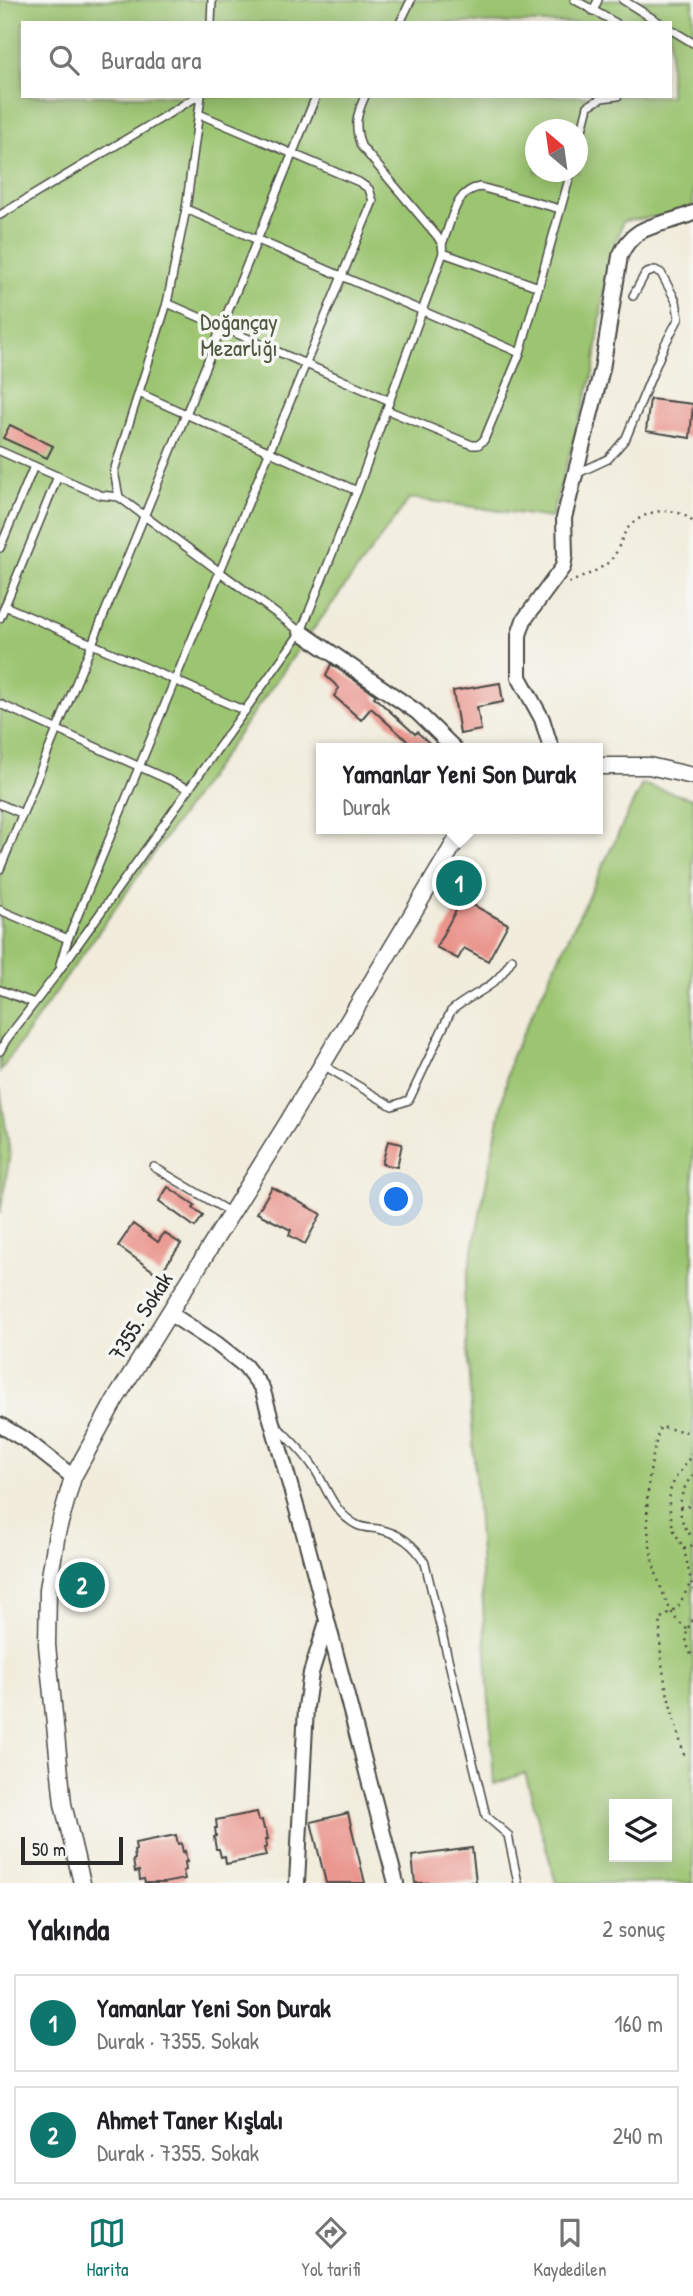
<!DOCTYPE html>
<html lang="tr">
<head>
<meta charset="utf-8">
<style>
	:root { --surface:#fff; --page:#f2f2f2; --text:#202124; --muted:#757577; --line:#e0e0e0; --accent:#0f766e }
	body { margin:0; font-family:"Patrick Hand",sans-serif; background:var(--page); color:var(--text) }
	.controls { position:absolute; right:21px; bottom:21px; display:grid; overflow:hidden; border-radius:0px; box-shadow:0 4px 18px #0003 }
	.controls button { width:63px; height:63px; display:grid; place-items:center; padding:0; border:0; border-bottom:2px solid var(--line); background:var(--surface); color:var(--text); font:35px sans-serif }
	.compass { position:absolute; left:525px; top:119px; width:63px; height:63px; border-radius:50%; background:var(--surface); box-shadow:0 4px 18px #0003; rotate:331deg }
	.scale { position:absolute; left:21px; bottom:18px; width:102px; box-sizing:border-box; padding-left:7px; border:4px solid #2b2b2b; border-top:0; font-size:19px; line-height:24px; white-space:nowrap; color:#2b2b2b; -webkit-text-stroke:5px #f6f6f2; paint-order:stroke }
	.you { position:absolute; left:397px; top:1200px; width:24px; height:24px; margin:-18px; border:5px solid #fff; border-radius:50%; background:#1a73e8; box-shadow:0 0 0 10px #1a73e833 }
	.badge { display:grid; place-items:center; width:46px; height:46px; border-radius:50%; background:var(--accent); color:#fff; font-size:23px; font-weight:700 }
	.pin { position:absolute; translate:-50% -50%; border:4px solid #fff; box-shadow:0 2px 7px #0006 }
	.popup { position:absolute; left:316px; top:743px; width:287px; height:91px; box-sizing:border-box; display:grid; place-content:center; border-radius:0px; background:var(--surface); filter:drop-shadow(0 2px 5px #0005); font-size:23px; white-space:nowrap; color:var(--muted) }
	.popup b { font-size:26px; color:var(--text) }
	.popup::after { content:''; position:absolute; left:50%; top:100%; margin-left:-14px; border:14px solid transparent; border-top-color:var(--surface) }
	.list { margin:0; padding:0; list-style:none }
	h2 { display:flex; justify-content:space-between; align-items:center; height:91px; margin:0; padding:0 28px; font-size:30px }
	h2 small { font-size:23px; font-weight:400; color:var(--muted) }
	.list li { display:grid; grid-template-columns:46px 1fr auto; gap:21px; align-items:center; box-sizing:border-box; height:98px; margin:0 14px 14px; padding:0 14px; border:2px solid var(--line); border-radius:0px }
	.list b { display:block; font-size:26px; white-space:nowrap }
	.list p { margin:0; font-size:23px; white-space:nowrap; color:var(--muted) }
	.list em { font-size:23px; font-style:normal; color:var(--muted) }
	.icon { flex:none; width:38px; height:38px; fill:none; stroke:currentColor; stroke-width:2; stroke-linecap:round; stroke-linejoin:round }
	.map { position:relative; flex:none; width:693px; height:1883px; overflow:hidden }
	.search { position:absolute; background:var(--surface); box-shadow:0 4px 18px #0003; left:21px; right:21px; top:21px; height:77px; display:flex; align-items:center; gap:18px; box-sizing:border-box; padding:0 24px; border-radius:0px; color:var(--muted); font-size:26px }
	.sheet { height:315px; background:var(--surface) }
	nav { display:flex; justify-content:space-around; align-items:center; box-sizing:border-box; height:98px; border-top:2px solid var(--line); background:var(--surface); font-size:19px; color:var(--muted) }
	nav a { display:grid; justify-items:center; gap:4px }
	nav .on { color:var(--accent) }
	.map>svg:first-child { display:block }
	.green { fill:#9cc571; stroke:#64784e; stroke-width:2; fill-rule:evenodd }
	.building { fill:#e99289 }
	.lines { fill:none; stroke-linecap:round; stroke-linejoin:round }
	.service-casing { stroke:#494845; stroke-width:10 }
	.minor-casing { stroke:#494845; stroke-width:18 }
	.tertiary-casing { stroke:#494845; stroke-width:19 }
	.path { stroke:#494845; stroke-width:2.5; stroke-dasharray:2 5; stroke-linecap:butt }
	.service { stroke:#fff; stroke-width:7 }
	.minor { stroke:#fff; stroke-width:14 }
	.tertiary { stroke:#fff; stroke-width:16 }
	.labels { text-anchor:middle; dominant-baseline:central; stroke-width:7; stroke-linejoin:round; paint-order:stroke }
	.park-label { font-size:23px; fill:#4d5940; stroke:#f6f6f2 }
	.street-label { font-size:23px; fill:#2b2b2b; stroke:#f6f6f2 }
</style>
</head>
<body>
<div class="map">
<svg width="693" height="1883" viewBox="0 0 693 1883">
	<rect width="100%" height="100%" fill="#f6f6f2"/>
	<filter id="ink" filterUnits="userSpaceOnUse"><feTurbulence type="fractalNoise" baseFrequency=".0143" numOctaves="2"/><feDisplacementMap in="SourceGraphic" scale="14" xChannelSelector="R" yChannelSelector="G"/><feConvolveMatrix kernelMatrix="1 2 1 2 8 2 1 2 1" color-interpolation-filters="sRGB"/></filter>
	<filter id="wash" filterUnits="userSpaceOnUse"><feTurbulence type="fractalNoise" baseFrequency=".00686" numOctaves="4" result="noise"/><feDisplacementMap in="SourceGraphic" scale="28" xChannelSelector="R" yChannelSelector="G"/><feGaussianBlur stdDeviation="1.57" result="paint"/><feColorMatrix in="noise" values="0 0 0 0 0 0 0 0 0 0 0 0 0 0 0 0 0 1.4 0 .05"/><feComposite in="paint" operator="in"/></filter>
	<g filter="url(#wash)">
		<rect width="100%" height="100%" fill="#f1ecdb"/>
		<!-- green -->
		<g class="green">
			<path d="M0,0H693V206L672,215L623,221L606,273L594,370L551,518L410,498L298,650L0,1071ZM23,23H670V96H23ZM536,130H578V172H536Z"/>
			<path d="M642,784L693,799V1883H556L525,1773L494,1784L464,1295L511,1058ZM614,1804H667V1857H614Z"/>
			<polygon points="0,1090 10,1154 0,1214"/>
		</g>
		<g id="blocks">
			<!-- building -->
			<g class="building">
				<polygon points="650,399 693,404 690,438 646,431"/>
				<polygon points="10,425 53,446 47,458 3,438"/>
				<polygon points="331,664 376,695 374,697 415,734 417,732 435,748 415,748 371,708 361,720 334,696 339,688 326,676"/>
				<polygon points="500,683 503,702 477,707 481,730 460,734 453,691"/>
				<polygon points="462,899 508,924 488,961 464,948 458,959 436,947"/>
				<polygon points="388,1141 402,1144 397,1167 382,1164"/>
				<polygon points="168,1187 195,1205 193,1208 203,1216 195,1227 159,1201"/>
				<polygon points="272,1187 321,1214 305,1244 289,1235 291,1230 257,1213"/>
				<polygon points="133,1224 158,1242 164,1233 181,1244 159,1275 118,1246"/>
				<polygon points="257,1812 259,1821 262,1820 264,1829 266,1829 268,1839 266,1839 267,1847 264,1848 266,1856 226,1864 225,1856 221,1857 219,1849 216,1849 214,1837 216,1836 215,1828 217,1828 216,1820"/>
				<polygon points="348,1813 365,1883 326,1883 311,1822"/>
				<polygon points="176,1835 178,1844 181,1843 183,1852 185,1851 187,1862 185,1862 186,1870 183,1871 185,1879 164,1883 145,1883 144,1879 140,1880 139,1871 135,1872 133,1860 135,1859 134,1851 136,1850 135,1843"/>
				<polygon points="472,1848 476,1882 415,1883 412,1856"/>
			</g>
		</g>
	</g>
	<g filter="url(#ink)">
		<use href="#blocks" fill-opacity="0" stroke="#494845" stroke-width="2"/>
		<g class="lines">
			<!-- service casing -->
			<g class="service-casing">
				<g id="service">
					<polyline points="575,0 616,23"/>
					<polyline points="623,0 660,23"/>
					<polyline points="593,11 598,0"/>
					<polyline points="211,23 212,0"/>
					<polyline points="400,23 411,0"/>
					<polyline points="670,29 693,43"/>
					<polyline points="578,146 588,106 602,98 618,96"/>
					<polyline points="186,209 520,353"/>
					<polyline points="0,215 198,96"/>
					<path d="M442,244C452,223 453,191 480,187L560,209"/>
					<polyline points="443,253 539,287"/>
					<polyline points="167,303 390,401"/>
					<polyline points="139,393 357,491"/>
					<polyline points="387,410 472,445 478,445 484,440 520,353 571,172"/>
					<polyline points="0,451 100,495 119,497 301,632"/>
					<polyline points="576,474 608,459 626,438 664,346 679,318 676,301 661,273 655,270 645,274 633,296"/>
					<polyline points="119,497 114,471 167,303 186,209 201,96"/>
					<polyline points="0,548 34,466"/>
					<polyline points="5,606 245,711"/>
					<polyline points="0,618 58,476"/>
					<polyline points="0,704 189,789"/>
					<polyline points="0,804 23,814"/>
					<polyline points="0,869 316,96"/>
					<polyline points="0,910 68,939"/>
					<polyline points="60,964 68,939 373,201 369,189 359,182 199,114"/>
					<polyline points="0,990 34,1003"/>
					<path d="M0,1051L6,1040L56,975L301,632L357,491L443,253L442,244L437,236L361,146C354,126 356,116 365,96"/>
					<path d="M323,1065L392,1106L409,1100L451,1011C477,989 492,993 512,959"/>
					<polyline points="154,1167 231,1213"/>
					<path d="M275,1424C287,1437 302,1450 312,1465C327,1486 332,1512 357,1525C363,1528 371,1528 378,1529C399,1533 415,1545 425,1563L486,1816L508,1835L518,1883"/>
				</g>
			</g>
			<!-- minor casing -->
			<g class="minor-casing">
				<g id="minor">
					<polyline points="301,632 417,712 454,748"/>
					<path d="M551,748L542,719L519,677V635L524,620L563,567L565,555L564,518L602,369L620,256C635,221 663,227 693,213"/>
					<polyline points="169,1313 217,1344 245,1366 262,1388 307,1544 396,1883"/>
					<polyline points="0,1425 27,1441 73,1477"/>
					<polyline points="297,1883 306,1707 311,1673 327,1622"/>
				</g>
			</g>
			<!-- tertiary casing -->
			<g class="tertiary-casing">
				<g id="tertiary">
					<polyline points="597,766 649,766 693,776"/>
					<polyline points="82,1883 63,1804 47,1645 48,1589 57,1533 73,1477 115,1400 288,1122 463,829"/>
				</g>
			</g>
			<!-- path -->
			<g class="path">
				<path d="M569,583C582,577 598,571 609,562C619,553 620,538 628,528C645,509 675,504 693,522"/>
				<polyline points="693,1453 675,1479 670,1491 669,1504 673,1529 684,1549 693,1590"/>
				<path d="M693,1475C677,1493 675,1520 693,1538"/>
				<polyline points="680,1507 693,1506"/>
				<polyline points="684,1549 693,1545"/>
				<path d="M693,1620C683,1633 685,1644 693,1658"/>
				<path d="M687,1629C673,1619 669,1608 663,1593C641,1539 644,1482 660,1427L693,1433"/>
				<path d="M684,1755C672,1711 656,1664 661,1618L678,1607L691,1582"/>
			</g>
			<!-- service -->
			<use href="#service" class="service"/>
			<!-- minor -->
			<use href="#minor" class="minor"/>
			<!-- tertiary -->
			<use href="#tertiary" class="tertiary"/>
		</g>
	</g>
	<g class="labels">
		<!-- park labels -->
		<g class="park-label">
			<text x="239" y="321">Doğançay<tspan x="239" dy="26">Mezarlığı</tspan></text>
		</g>
		<!-- street labels -->
		<g class="street-label">
			<text transform="translate(140 1316) rotate(-58)">7355. Sokak</text>
		</g>
	</g>
</svg>
<div class="controls">
<button><svg class="icon" aria-label="layers" viewBox="0 0 24 24"><path d="M12 4l9 5-9 5-9-5zM3 14l9 5 9-5"/></svg></button>
</div>
<svg class="compass" viewBox="-18 -18 36 36"><path d="M0-13l5 13h-10z" fill="#e53935"/><path d="M0 13l5-13h-10z" fill="#757577"/></svg>
<div class="scale">50 m</div>
<div class="you"></div>
<div class="pin badge" style="left:459px;top:883px">1</div>
<div class="popup"><b>Yamanlar Yeni Son Durak</b>Durak</div>
<div class="pin badge" style="left:82px;top:1585px">2</div>
<div class="search"><svg class="icon" aria-label="search" viewBox="0 0 24 24"><circle cx="10" cy="10" r="6"/><path d="M15 15l6 6"/></svg>Burada ara</div>
</div>
<section class="sheet">
<h2>Yakında<small>2 sonuç</small></h2>
<ul class="list">
<li><span class="badge">1</span><div><b>Yamanlar Yeni Son Durak</b><p>Durak · 7355. Sokak</p></div><em>160 m</em></li>
<li><span class="badge">2</span><div><b>Ahmet Taner Kışlalı</b><p>Durak · 7355. Sokak</p></div><em>240 m</em></li>
</ul>
</section>
<nav>
<a class="on"><svg class="icon" aria-label="map" viewBox="0 0 24 24"><path d="M3 6l6-2 6 2 6-2v14l-6 2-6-2-6 2zM9 4v14M15 6v14"/></svg>Harita</a>
<a><svg class="icon" aria-label="directions" viewBox="0 0 24 24"><path d="M12 3l9 9-9 9-9-9zM9 14v-3h6M13 9l2 2-2 2"/></svg>Yol tarifi</a>
<a><svg class="icon" aria-label="saved" viewBox="0 0 24 24"><path d="M7 4h10v16l-5-4-5 4z"/></svg>Kaydedilen</a>
</nav>
</body>
</html>
